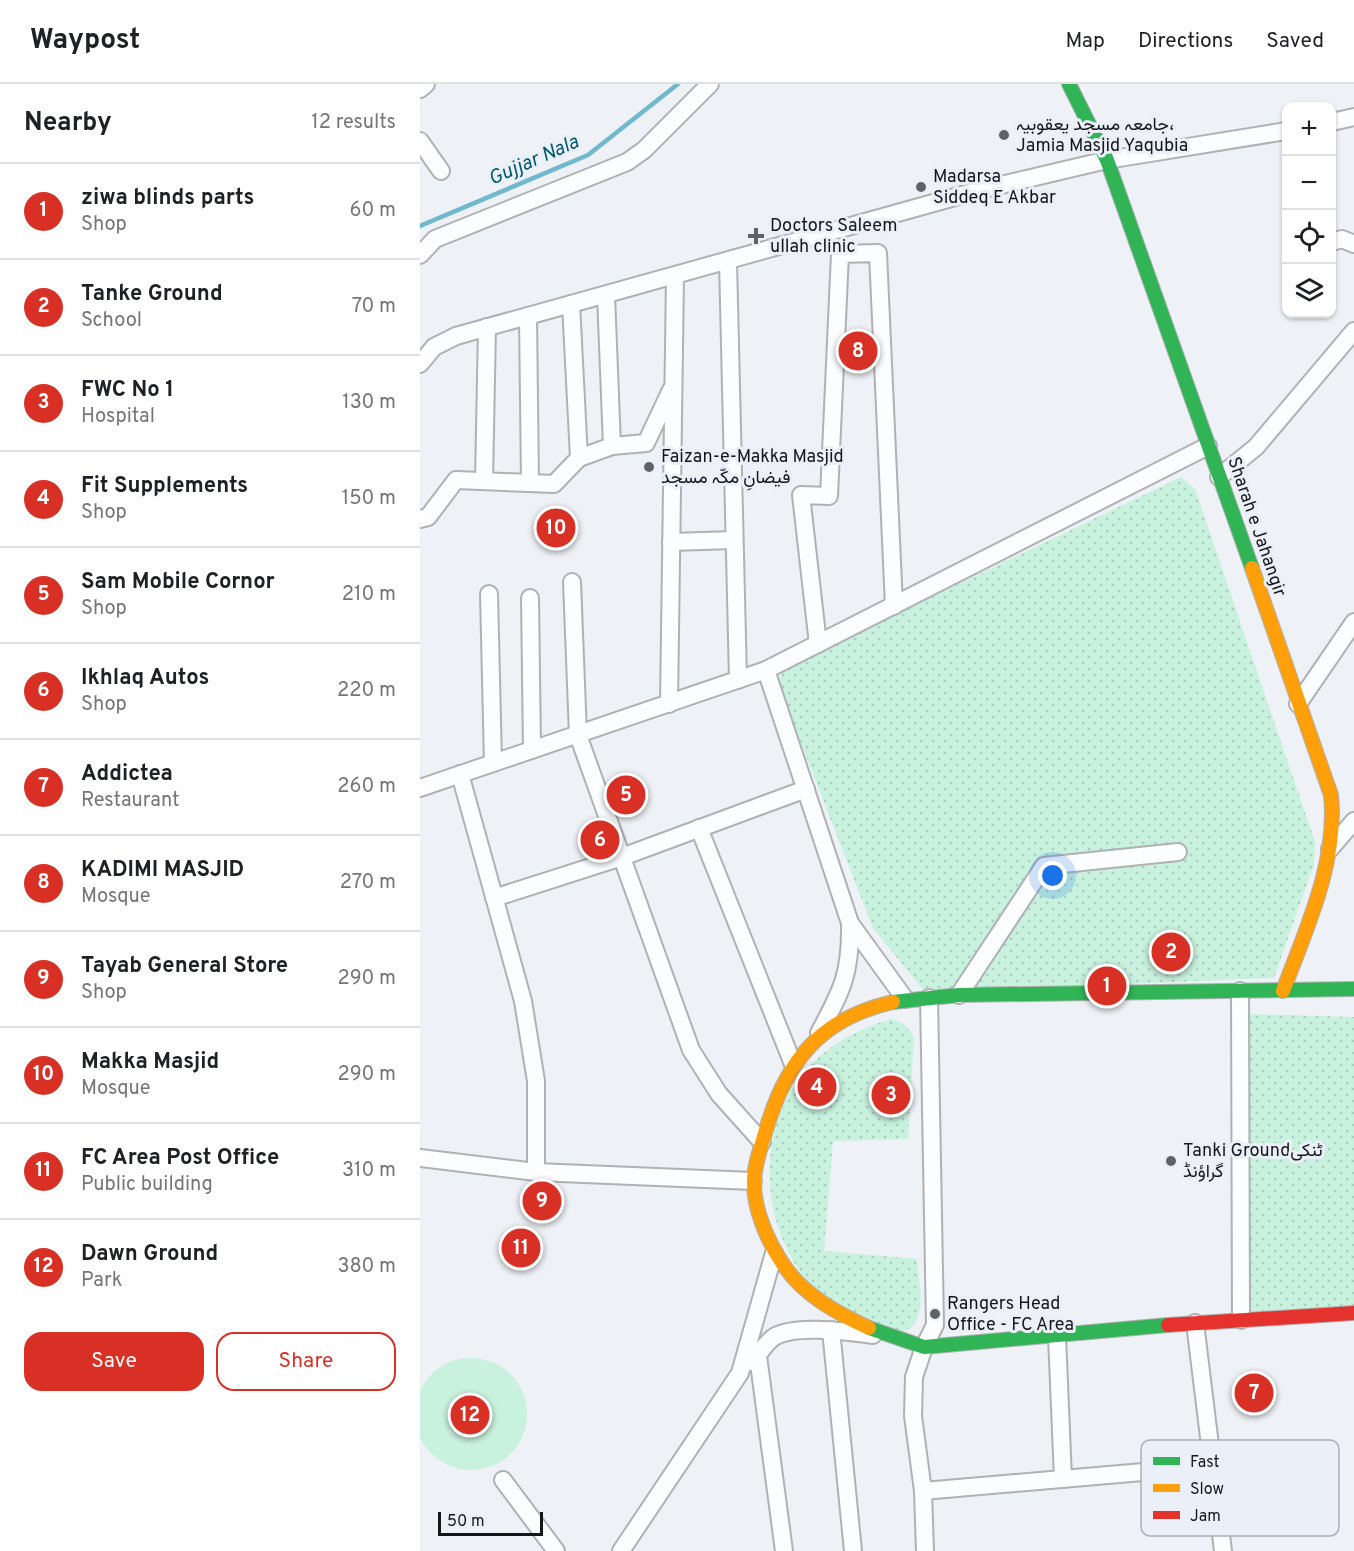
<!DOCTYPE html>
<html lang="en">
<head>
<meta charset="utf-8">
<style>
	:root { --surface:#fff; --page:#f6f6f6; --text:#202124; --muted:#757577; --line:#e0e0e0; --accent:#d93025 }
	body { margin:0; font-family:Overpass,Vazirmatn,sans-serif; background:var(--page); color:var(--text) }
	.controls { position:absolute; right:18px; top:18px; display:grid; overflow:hidden; border-radius:12px; box-shadow:0 2px 4px #0004 }
	.controls button { width:54px; height:54px; display:grid; place-items:center; padding:0; border:0; border-bottom:2px solid var(--line); background:var(--surface); color:var(--text); font:30px sans-serif }
	.scale { position:absolute; left:18px; bottom:15px; width:105px; box-sizing:border-box; padding-left:6px; border:3px solid #141618; border-top:0; font-size:16px; line-height:21px; white-space:nowrap; color:#141618; -webkit-text-stroke:4px #ebf0f8; paint-order:stroke }
	.you { position:absolute; left:633px; top:792px; width:21px; height:21px; margin:-15px; border:4px solid #fff; border-radius:50%; background:#1a73e8; box-shadow:0 0 0 9px #1a73e833 }
	.badge { display:grid; place-items:center; width:39px; height:39px; border-radius:50%; background:var(--accent); color:#fff; font-size:20px; font-weight:700 }
	.pin { position:absolute; translate:-50% -50%; border:3px solid #fff; box-shadow:0 2px 6px #0006 }
	.list { margin:0; padding:0; list-style:none }
	h2 { display:flex; justify-content:space-between; align-items:center; height:78px; margin:0; padding:0 24px; font-size:26px }
	h2 small { font-size:20px; font-weight:400; color:var(--muted) }
	.list li { display:grid; grid-template-columns:39px 1fr auto; gap:18px; align-items:center; box-sizing:border-box; height:96px; padding:0 24px; border-top:2px solid var(--line) }
	.list b { display:block; font-size:22px; white-space:nowrap }
	.list p { margin:0; font-size:20px; white-space:nowrap; color:var(--muted) }
	.list em { font-size:20px; font-style:normal; color:var(--muted) }
	.actions { display:flex; gap:12px; padding:18px 24px }
	.actions a { flex:1; padding:14px 0; border:2px solid var(--accent); border-radius:18px; text-align:center; font-size:21px; color:var(--accent) }
	.actions .main { background:var(--accent); color:#fff }
	.icon { flex:none; width:33px; height:33px; fill:none; stroke:currentColor; stroke-width:2; stroke-linecap:round; stroke-linejoin:round }
	.map { position:relative; flex:none; width:934px; height:1467px; overflow:hidden }
	header { display:flex; align-items:center; gap:36px; box-sizing:border-box; height:84px; padding:0 30px; background:var(--surface); border-bottom:2px solid var(--line) }
	header strong { font-size:28px }
	nav { display:flex; gap:33px; margin-inline-start:auto; font-size:21px }
	main { display:flex }
	aside { flex:1; background:var(--surface) }
	.map>svg:first-child { display:block }
	.grass { fill:url(#grass-dots) }
	.garden { fill:#c8f2de }
	.lines { fill:none; stroke-linecap:round; stroke-linejoin:round }
	.stream { stroke:#71b8ce; stroke-width:4.5 }
	.street-casing { stroke:#afb1b5; stroke-width:20 }
	.fast-casing { stroke:#afb1b5; stroke-width:16 }
	.slow-casing { stroke:#afb1b5; stroke-width:16 }
	.jam-casing { stroke:#afb1b5; stroke-width:16 }
	.street { stroke:#fcfdfe; stroke-width:16 }
	.fast { stroke:#30b455; stroke-width:14 }
	.slow { stroke:#ff9f0a; stroke-width:14 }
	.jam { stroke:#e5322d; stroke-width:14 }
	.poi-dot { fill:#606365; stroke:#ebf0f8; stroke-width:2 }
	.labels { text-anchor:middle; dominant-baseline:central; stroke-width:6; stroke-linejoin:round; paint-order:stroke }
	.poi-label { font-size:18px; fill:#141618; stroke:#ebf0f8; text-anchor:start }
	.street-label { font-size:18px; fill:#141618; stroke:#ebf0f8 }
	.water-label { font-size:20px; font-style:italic; fill:#01586e; stroke:#ebf0f8 }
	.key { fill:#ebf0f8; stroke:#aaafb5; stroke-width:1.5 }
	.key-label { font-size:16px; fill:#141618 }
</style>
</head>
<body>
<header>
<strong>Waypost</strong>
<nav><a>Map</a><a>Directions</a><a>Saved</a></nav>
</header>
<main>
<aside>
<h2>Nearby<small>12 results</small></h2>
<ul class="list">
<li><span class="badge">1</span><div><b>ziwa blinds parts</b><p>Shop</p></div><em>60 m</em></li>
<li><span class="badge">2</span><div><b>Tanke Ground</b><p>School</p></div><em>70 m</em></li>
<li><span class="badge">3</span><div><b>FWC No 1</b><p>Hospital</p></div><em>130 m</em></li>
<li><span class="badge">4</span><div><b>Fit Supplements</b><p>Shop</p></div><em>150 m</em></li>
<li><span class="badge">5</span><div><b>Sam Mobile Cornor</b><p>Shop</p></div><em>210 m</em></li>
<li><span class="badge">6</span><div><b>Ikhlaq Autos</b><p>Shop</p></div><em>220 m</em></li>
<li><span class="badge">7</span><div><b>Addictea</b><p>Restaurant</p></div><em>260 m</em></li>
<li><span class="badge">8</span><div><b>KADIMI MASJID</b><p>Mosque</p></div><em>270 m</em></li>
<li><span class="badge">9</span><div><b>Tayab General Store</b><p>Shop</p></div><em>290 m</em></li>
<li><span class="badge">10</span><div><b>Makka Masjid</b><p>Mosque</p></div><em>290 m</em></li>
<li><span class="badge">11</span><div><b>FC Area Post Office</b><p>Public building</p></div><em>310 m</em></li>
<li><span class="badge">12</span><div><b>Dawn Ground</b><p>Park</p></div><em>380 m</em></li>
</ul>
<div class="actions"><a class="main">Save</a><a>Share</a></div>
</aside>
<div class="map">
<svg width="934" height="1467" viewBox="0 0 934 1467">
	<defs>
		<pattern id="grass-dots" width="8" height="8" patternUnits="userSpaceOnUse" patternTransform="scale(1.5)"><rect width="8" height="8" fill="#c8f2de"/><path d="M2 2h.1M6 6h.1" fill="none" stroke="#abcfbe" stroke-width="1.8" stroke-linecap="round"/></pattern>
	</defs>
	<rect width="100%" height="100%" fill="#eef1f5"/>
	<!-- grass -->
	<g class="grass">
		<polygon points="761,393 775,405 895,758 894,780 854,894 505,908 453,844 361,608 360,593 366,583"/>
		<polygon points="829,930 934,933 934,1227 856,1232 820,1224"/>
		<path d="M471,935C483,938 489,943 494,954L488,1055L413,1057L404,1167L497,1175C498,1194 507,1227 492,1242C473,1260 452,1243 436,1231C420,1220 396,1209 384,1193C336,1131 336,1028 399,973C420,955 444,943 471,935Z"/>
	</g>
	<!-- garden -->
	<circle class="garden" cx="51" cy="1330" r="56"/>
	<g class="lines">
		<!-- stream -->
		<polyline class="stream" points="0,142 168,71 258,0"/>
		<!-- street casing -->
		<g class="street-casing">
			<g id="street">
				<polyline points="0,5 6,0"/>
				<polyline points="912,38 934,33"/>
				<polyline points="0,57 21,87"/>
				<polyline points="912,158 922,155 934,160"/>
				<polyline points="0,171 15,155 207,78 224,66 290,0"/>
				<polyline points="308,177 318,596"/>
				<polyline points="108,232 110,399"/>
				<polyline points="0,280 14,263 36,252 560,106 687,76 866,47"/>
				<polyline points="192,362 226,359 251,306"/>
				<polyline points="159,374 192,362 186,211"/>
				<polyline points="799,393 836,363 934,247"/>
				<polyline points="64,397 67,243"/>
				<polyline points="0,435 8,433 36,396 134,400 159,374 151,220"/>
				<polyline points="251,458 314,456"/>
				<polyline points="152,498 158,651 271,966 299,1010 342,1058"/>
				<polyline points="69,510 73,679"/>
				<polyline points="110,514 112,666"/>
				<polyline points="398,560 381,411 409,412 420,170 458,169 474,522"/>
				<polyline points="346,586 430,839 485,915"/>
				<polyline points="249,620 255,192"/>
				<polyline points="878,620 934,538"/>
				<polyline points="40,690 103,917 116,997 116,1088"/>
				<polyline points="0,704 346,586 788,362"/>
				<polyline points="279,744 373,980"/>
				<polyline points="910,765 934,737"/>
				<polyline points="74,814 202,773 386,705"/>
				<polyline points="820,907 821,1236"/>
				<polyline points="539,911 624,782 758,768"/>
				<path d="M399,949C422,906 431,890 430,839"/>
				<polyline points="0,1074 116,1088 333,1097"/>
				<polyline points="775,1239 803,1467"/>
				<polyline points="411,1246 433,1467"/>
				<polyline points="637,1252 643,1395"/>
				<polyline points="338,1272 364,1467"/>
				<path d="M331,1278C339,1271 346,1258 354,1253C376,1240 428,1248 453,1251"/>
				<polyline points="83,1396 136,1467"/>
				<polyline points="503,1407 792,1382"/>
				<polyline points="201,1467 320,1289 354,1169"/>
				<polyline points="505,1467 503,1407 493,1332 494,1293 504,1263 515,1241 509,914"/>
			</g>
		</g>
		<!-- fast casing -->
		<g class="fast-casing">
			<g id="fast">
				<polyline points="649,0 687,76 832,484"/>
				<polyline points="473,918 539,911 934,905"/>
				<polyline points="449,1244 504,1263 748,1241"/>
			</g>
		</g>
		<!-- slow casing -->
		<g class="slow-casing">
			<g id="slow">
				<path d="M832,484L911,711C918,778 886,845 863,907"/>
				<path d="M449,1244C417,1229 383,1211 363,1180C348,1158 334,1126 334,1099C334,1081 341,1063 346,1046C366,977 401,934 473,918"/>
			</g>
		</g>
		<!-- jam casing -->
		<g class="jam-casing">
			<polyline id="jam" points="748,1241 934,1229"/>
		</g>
		<!-- street -->
		<use href="#street" class="street"/>
		<!-- fast -->
		<use href="#fast" class="fast"/>
		<!-- slow -->
		<use href="#slow" class="slow"/>
		<!-- jam -->
		<use href="#jam" class="jam"/>
	</g>
	<!-- markers -->
	<g class="poi-dot">
		<circle cx="584" cy="51" r="6"/>
		<circle cx="501" cy="103" r="6"/>
		<path d="M333 143h6v6h6v6h-6v6h-6v-6h-6v-6h6z"/>
		<circle cx="229" cy="383" r="6"/>
		<circle cx="751" cy="1077" r="6"/>
		<circle cx="515" cy="1230" r="6"/>
	</g>
	<g class="labels">
		<!-- poi labels -->
		<g class="poi-label">
			<text x="596" y="41">جامعہ مسجد یعقوبیہ،<tspan x="596" dy="21">Jamia Masjid Yaqubia</tspan></text>
			<text x="513" y="93">Madarsa<tspan x="513" dy="21">Siddeq E Akbar</tspan></text>
			<text x="350" y="142">Doctors Saleem<tspan x="350" dy="21">ullah clinic</tspan></text>
			<text x="241" y="373">Faizan-e-Makka Masjid<tspan x="241" dy="21">فیضانِ مکّہ مسجد</tspan></text>
			<text x="763" y="1067">Tanki Groundٹنکی<tspan x="763" dy="21">گراؤنڈ</tspan></text>
			<text x="527" y="1220">Rangers Head<tspan x="527" dy="21">Office - FC Area</tspan></text>
		</g>
		<!-- street labels -->
		<g class="street-label">
			<text transform="translate(836 443) rotate(71)">Sharah e Jahangir</text>
		</g>
		<!-- water labels -->
		<g class="water-label">
			<text transform="translate(114 77) rotate(-24)">Gujjar Nala</text>
		</g>
	</g>
	<!-- legend -->
	<rect x="721" y="1356" width="198" height="96" rx="9" class="key"/>
	<rect x="733" y="1373" width="27" height="8" fill="#30b455"/>
	<rect x="733" y="1400" width="27" height="8" fill="#ff9f0a"/>
	<rect x="733" y="1427" width="27" height="8" fill="#e5322d"/>
	<g class="key-label">
		<text x="770" y="1383">Fast</text>
		<text x="770" y="1410">Slow</text>
		<text x="770" y="1437">Jam</text>
	</g>
</svg>
<div class="controls">
<button>+</button>
<button>−</button>
<button><svg class="icon" aria-label="locate" viewBox="0 0 24 24"><circle cx="12" cy="12" r="6"/><path d="M12 2v4M12 18v4M2 12h4M18 12h4"/></svg></button>
<button><svg class="icon" aria-label="layers" viewBox="0 0 24 24"><path d="M12 4l9 5-9 5-9-5zM3 14l9 5 9-5"/></svg></button>
</div>
<div class="scale">50 m</div>
<div class="you"></div>
<div class="pin badge" style="left:687px;top:902px">1</div>
<div class="pin badge" style="left:751px;top:868px">2</div>
<div class="pin badge" style="left:471px;top:1011px">3</div>
<div class="pin badge" style="left:397px;top:1003px">4</div>
<div class="pin badge" style="left:206px;top:711px">5</div>
<div class="pin badge" style="left:180px;top:756px">6</div>
<div class="pin badge" style="left:834px;top:1309px">7</div>
<div class="pin badge" style="left:438px;top:267px">8</div>
<div class="pin badge" style="left:122px;top:1117px">9</div>
<div class="pin badge" style="left:136px;top:444px">10</div>
<div class="pin badge" style="left:101px;top:1164px">11</div>
<div class="pin badge" style="left:50px;top:1331px">12</div>
</div>
</main>
</body>
</html>
